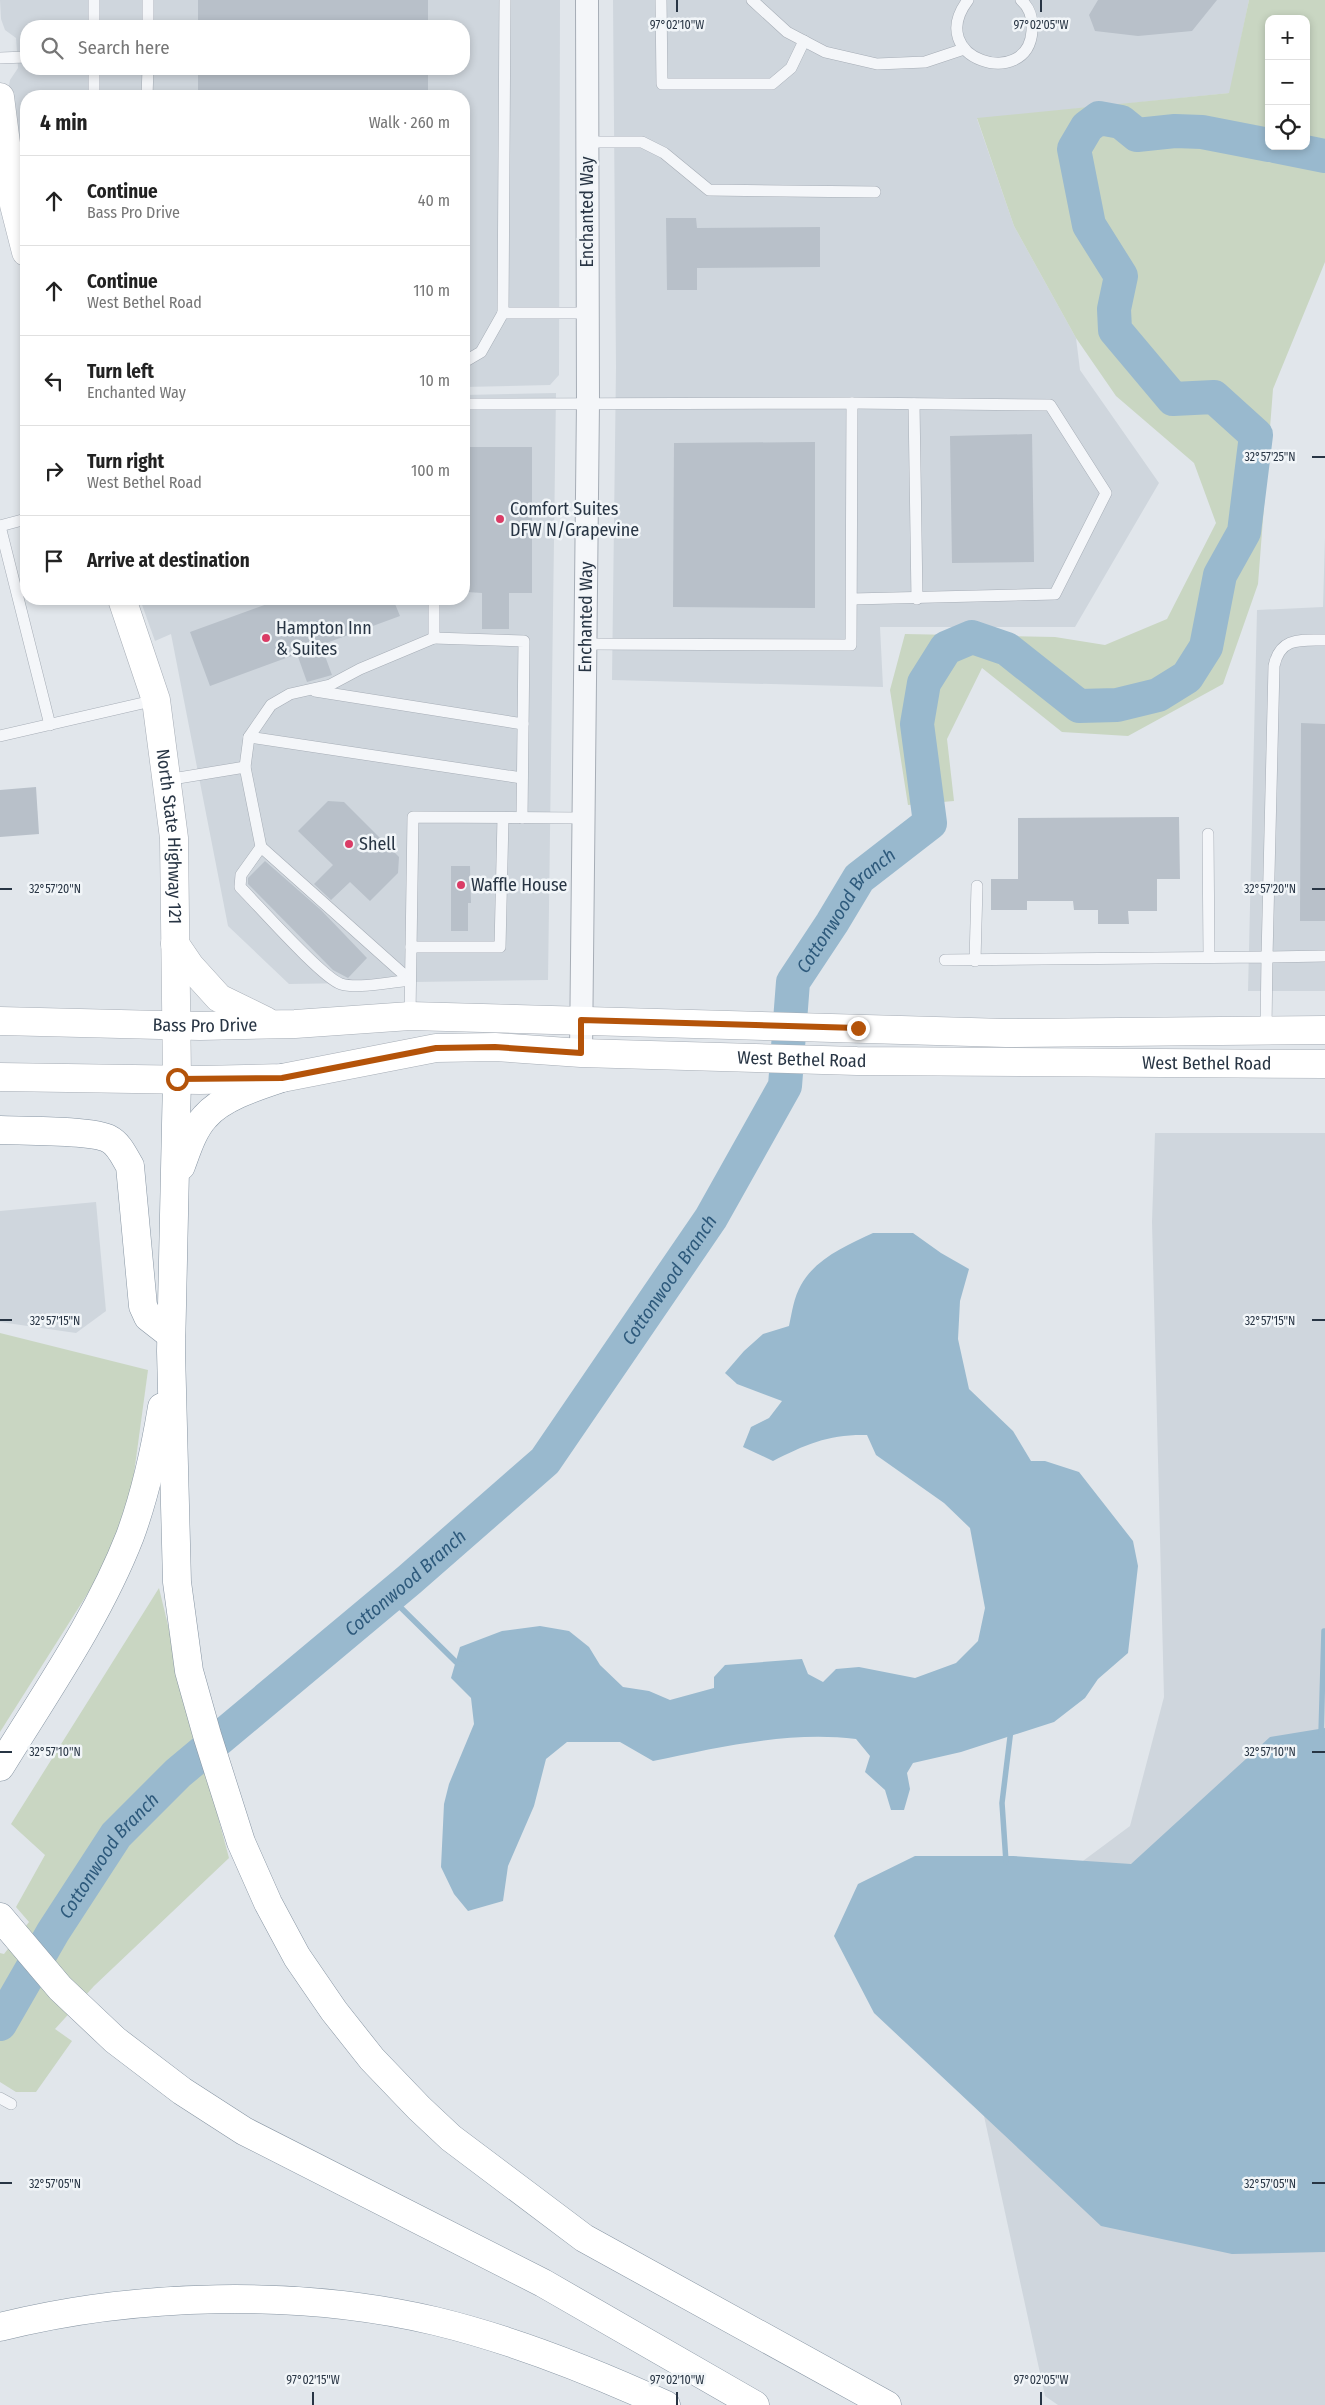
<!DOCTYPE html>
<html lang="en">
<head>
<meta charset="utf-8">
<style>
	:root { --surface:#fff; --page:#f6f6f6; --text:#222; --muted:#767676; --line:#e0e0e0 }
	body { margin:0; font-family:"Fira Sans Condensed",sans-serif; background:var(--page); color:var(--text) }
	.controls { position:absolute; right:15px; top:15px; display:grid; overflow:hidden; border-radius:10px; box-shadow:0 2px 8px #0003 }
	.controls button { width:45px; height:45px; display:grid; place-items:center; padding:0; border:0; border-bottom:1px solid var(--line); background:var(--surface); color:var(--text); font:25px sans-serif }
	.stop { position:absolute; width:15px; height:15px; margin:-11px; border:4px solid #b45309; border-radius:50%; background:#fff }
	.stop.end { background:#b45309; border-color:#fff; box-shadow:0 1px 5px #0008 }
	.list { margin:0; padding:0; list-style:none }
	h2 { display:flex; justify-content:space-between; align-items:center; height:65px; margin:0; padding:0 20px; font-size:21px }
	h2 small { font-size:16px; font-weight:400; color:var(--muted) }
	.list li { display:grid; grid-template-columns:32px 1fr auto; gap:15px; align-items:center; box-sizing:border-box; height:90px; padding:0 20px; border-top:1px solid var(--line) }
	.list b { display:block; font-size:19px; white-space:nowrap }
	.list p { margin:0; font-size:16px; white-space:nowrap; color:var(--muted) }
	.list em { font-size:16px; font-style:normal; color:var(--muted) }
	.icon { flex:none; width:28px; height:28px; fill:none; stroke:currentColor; stroke-width:2; stroke-linecap:round; stroke-linejoin:round }
	.map { position:relative; flex:none; width:1325px; height:2405px; overflow:hidden }
	.search { position:absolute; background:var(--surface); box-shadow:0 2px 8px #0003; left:20px; top:20px; width:450px; height:55px; display:flex; align-items:center; gap:12px; box-sizing:border-box; padding:0 18px; border-radius:20px; color:var(--muted); font-size:19px }
	.panel { position:absolute; background:var(--surface); box-shadow:0 2px 8px #0003; left:20px; top:90px; width:450px; height:515px; border-radius:20px }
	.map>svg:first-child { display:block }
	.built { fill:#cfd6dd; fill-rule:evenodd }
	.green { fill:#c9d6c2; fill-rule:evenodd }
	.water { fill:#99b9ce }
	.lines { fill:none; stroke-linecap:round; stroke-linejoin:round }
	.stream { stroke:#99b9ce; stroke-width:5.5 }
	.river { stroke:#99b9ce; stroke-width:34 }
	.building { fill:#b8c0c9 }
	.service-casing { stroke:#a6adb6; stroke-width:12 }
	.minor-casing { stroke:#a6adb6; stroke-width:24 }
	.secondary-casing { stroke:#a6adb6; stroke-width:29 }
	.motorway-casing { stroke:#8795a3; stroke-width:29 }
	.service { stroke:#f4f6f9; stroke-width:11 }
	.minor { stroke:#f4f6f9; stroke-width:22 }
	.secondary { stroke:#fff; stroke-width:28 }
	.motorway { stroke:#fff; stroke-width:28 }
	.route { stroke:#b45309; stroke-width:6 }
	.ticks { fill:none; stroke:#283544; stroke-width:2 }
	.poi-dot { fill:#da3c66; stroke:#f1f5f8; stroke-width:2 }
	.labels { text-anchor:middle; dominant-baseline:central; stroke-width:5; stroke-linejoin:round; paint-order:stroke }
	.street-label { font-size:18px; fill:#283544; stroke:#f1f5f8 }
	.poi-label { font-size:18px; fill:#283544; stroke:#f1f5f8; text-anchor:start }
	.water-label { font-size:19px; font-style:italic; fill:#2e5a7c; stroke:#f1f5f8 }
	.ticks-label { font-size:12px; text-anchor:middle; fill:#283544; stroke:#f1f5f8; stroke-width:5; stroke-linejoin:round; paint-order:stroke }
</style>
</head>
<body>
<div class="map">
<svg width="1325" height="2405" viewBox="0 0 1325 2405">
	<rect width="100%" height="100%" fill="#e1e6eb"/>
	<!-- built -->
	<g class="built">
		<path d="M0,0H560L559,375L550,385L464,387V96H26V222L8,91L10,80L18,68L16,38L5,30L1,19ZM26,26H464V69H26Z"/>
		<polygon points="613,0 1249,0 1230,93 977,119 1014,226 1076,338 1080,370 1159,483 1075,627 880,627 883,687 612,680 616,367"/>
		<polygon points="556,393 548,980 289,984 228,926 171,634 155,641 140,599 464,599 464,395"/>
		<polygon points="1325,537 1325,991 1248,991 1257,610 1323,607"/>
		<polygon points="1155,1133 1325,1133 1325,2405 1058,2405 1045,2396 950,1960 1130,1826 1164,1697 1152,1222"/>
		<polygon points="96,1202 106,1311 76,1333 0,1322 0,1211"/>
	</g>
	<!-- green -->
	<g class="green">
		<path d="M1249,0H1325V262L1273,389L1258,584L1223,684L1128,736L1062,732L982,668L947,739L954,801L908,805L890,690L905,634L1055,637L1105,645L1167,619L1216,523L1194,463L1116,396L1076,338L1014,226L977,118L1229,93ZM1269,19H1306V146H1269Z"/>
		<polygon points="0,1333 148,1370 130,1503 105,1566 0,1732"/>
		<polygon points="159,1588 179,1671 229,1858 94,1986 55,2029 72,2041 36,2092 16,2092 0,2082 0,1953 4,1954 29,1922 16,1907 45,1855 11,1824"/>
	</g>
	<!-- water -->
	<g class="water">
		<path d="M873,1233H913L941,1253L969,1269L960,1301L958,1339L969,1389L1013,1431L1031,1461H1045L1079,1472L1133,1541L1138,1566L1128,1653L1098,1679L1085,1698L1054,1722L961,1752L913,1763L907,1773L910,1789L904,1810H891L885,1790L865,1772L870,1756L856,1739C788,1731 720,1747 653,1761L620,1742H567L546,1759L534,1806L508,1866L503,1901L468,1911L454,1894L441,1867L444,1804L449,1784L474,1724L471,1698L451,1678L460,1647L502,1631L540,1626L569,1631L589,1647L600,1665L623,1687L649,1691L670,1700L714,1688V1677L725,1665L802,1659L808,1674L823,1682L836,1669L859,1667L915,1678L956,1663L978,1641L985,1608L970,1528L944,1503L876,1455L867,1435C830,1434 806,1444 773,1461L743,1447L751,1427L769,1418L782,1401L737,1384L725,1373L744,1351L763,1334L789,1326C792,1312 794,1297 801,1285C815,1259 847,1245 873,1233Z"/>
		<polygon points="1325,1728 1325,2252 1232,2254 1101,2226 874,2013 834,1936 858,1884 915,1856 1013,1856 1131,1864 1270,1737"/>
	</g>
	<g class="lines">
		<!-- stream -->
		<g class="stream">
			<polyline points="389,1596 456,1662 462,1664"/>
			<polyline points="1321,1734 1324,1631"/>
			<polyline points="1006,1862 1002,1803 1011,1729"/>
		</g>
		<!-- river -->
		<g class="river">
			<polyline points="1275,146 1325,156"/>
			<path id="s1" d="M0,2024L53,1932L116,1835L178,1773L409,1580L545,1461L711,1218L785,1086L793,982L832,923L859,878L930,823L917,724L924,683L946,648L972,637L1007,649L1079,706L1117,705L1158,695L1187,677L1206,647L1220,575L1244,532L1256,435L1214,397L1173,399L1115,330L1114,309L1121,276L1089,225L1074,149L1087,127L1099,118L1121,122L1137,135L1175,131L1202,132L1269,145"/>
		</g>
	</g>
	<!-- building -->
	<g class="building">
		<rect x="198" y="0" width="230" height="26"/>
		<polygon points="1098,0 1217,0 1192,31 1138,36 1095,31 1089,15"/>
		<rect x="198" y="69" width="230" height="27"/>
		<polygon points="666,218 696,218 697,228 820,227 820,267 697,268 697,290 667,290"/>
		<polygon points="1032,434 1034,562 952,563 950,436"/>
		<polygon points="815,442 815,608 673,607 674,443"/>
		<polygon points="468,447 532,447 532,593 509,593 509,629 482,629 482,593 467,592"/>
		<polygon points="281,599 393,599 400,616 321,645 332,675 307,682 297,654 210,686 190,632"/>
		<polygon points="1301,723 1325,724 1325,921 1300,921"/>
		<polygon points="36,787 39,834 0,837 0,790"/>
		<polygon points="328,801 344,802 399,857 398,873 370,901 350,882 331,900 314,884 333,865 298,831"/>
		<polygon points="1179,817 1180,879 1157,879 1157,911 1128,911 1129,924 1098,924 1098,910 1074,910 1073,901 1027,901 1027,910 991,910 991,879 1018,879 1018,818"/>
		<polygon points="265,861 321,910 367,958 348,978 333,970 248,884 248,878"/>
		<polygon points="451,866 470,866 471,903 468,903 468,931 451,931"/>
	</g>
	<g class="lines">
		<!-- service casing -->
		<g class="service-casing">
			<g id="service">
				<polyline points="661,0 662,84 772,84 791,68 804,41"/>
				<polyline points="752,0 787,32 825,52 877,64 925,62 964,49"/>
				<path d="M968,0C923,59 1028,91 1032,31C1033,20 1030,8 1021,0"/>
				<polyline points="94,26 94,0"/>
				<polyline points="148,26 148,0"/>
				<polyline points="0,58 26,57"/>
				<polyline points="94,69 94,96"/>
				<polyline points="147,96 148,69"/>
				<polyline points="586,142 642,142 664,153 709,190 875,192"/>
				<polyline points="503,313 505,0"/>
				<polyline points="464,362 481,352 503,313 587,313"/>
				<polyline points="464,404 852,403 851,645 586,644"/>
				<polyline points="914,404 917,599"/>
				<polyline points="0,526 50,725"/>
				<polyline points="0,526 26,519"/>
				<polyline points="434,599 434,638 524,641 522,818"/>
				<polyline points="852,599 1055,594 1106,493 1050,405 852,403"/>
				<polyline points="434,638 360,669 330,685 290,694 271,705 249,737 522,778"/>
				<path d="M1325,640C1300,640 1280,637 1274,666L1267,957L1325,956"/>
				<polyline points="315,691 523,724"/>
				<polyline points="0,736 156,700"/>
				<polyline points="245,767 249,737"/>
				<path d="M166,780L245,767L261,847L241,875L240,887C258,905 322,978 341,984C358,989 392,982 410,980"/>
				<polyline points="1208,834 1209,957"/>
				<polyline points="261,847 410,980"/>
				<polyline points="411,947 500,947 503,818"/>
				<polyline points="945,960 1267,957 1266,1031"/>
				<polyline points="975,961 977,886"/>
				<polyline points="410,1016 413,817 583,818"/>
				<polyline points="0,2098 11,2104"/>
			</g>
		</g>
		<!-- minor casing -->
		<g class="minor-casing">
			<g id="minor">
				<path id="s2" d="M581,1053L588,402L587,0"/>
			</g>
		</g>
		<!-- secondary casing -->
		<g class="secondary-casing">
			<g id="secondary">
				<polyline points="0,97 14,205 26,252"/>
				<path id="s3" d="M122,599L156,700L174,838L177,1079"/>
				<polyline points="175,944 190,966 219,998 266,1021"/>
				<path id="s4" d="M0,1021L200,1026L295,1024L410,1016L1006,1033L1325,1030"/>
				<path id="s5" d="M0,1077L200,1080L282,1078L436,1048L495,1047L581,1053L857,1061L1325,1064"/>
			</g>
		</g>
		<!-- motorway casing -->
		<g class="motorway-casing">
			<g id="motorway">
				<polyline points="177,1079 171,1351 177,1582 189,1671 207,1735 241,1842 268,1903 297,1957 334,2011 372,2059 419,2108 451,2138 584,2238 887,2405"/>
				<path d="M0,1130C22,1131 93,1130 109,1139C119,1144 124,1156 130,1166L143,1306L148,1317L171,1335"/>
				<path d="M181,1166C187,1150 193,1130 205,1117C222,1097 258,1086 282,1078"/>
				<path d="M0,1767C46,1692 98,1618 130,1536C145,1495 155,1450 162,1407"/>
				<polyline points="0,1917 60,1988 115,2040 182,2091 244,2131 543,2283 755,2405"/>
				<path d="M0,2327C135,2293 299,2289 435,2321C514,2340 592,2371 666,2405"/>
			</g>
		</g>
		<!-- service -->
		<use href="#service" class="service"/>
		<!-- minor -->
		<use href="#minor" class="minor"/>
		<!-- secondary -->
		<use href="#secondary" class="secondary"/>
		<!-- motorway -->
		<use href="#motorway" class="motorway"/>
	</g>
	<g class="lines">
		<!-- route -->
		<polyline class="route" points="177,1079 282,1078 436,1048 495,1047 581,1053 581,1020 858,1028"/>
	</g>
	<!-- ticks -->
	<path class="ticks" d="M677,0V12M1041,0V12M1312,457H1325M0,889H12M1312,889H1325M0,1320H12M1312,1320H1325M0,1752H12M1312,1752H1325M0,2183H12M1312,2183H1325M313,2392V2405M677,2392V2405M1041,2392V2405"/>
	<!-- markers -->
	<g class="poi-dot">
		<circle cx="500" cy="519" r="5"/>
		<circle cx="266" cy="638" r="5"/>
		<circle cx="349" cy="844" r="5"/>
		<circle cx="461" cy="885" r="5"/>
	</g>
	<g class="labels">
		<!-- street labels -->
		<g class="street-label">
			<text transform="translate(587 212) rotate(-90)">Enchanted Way</text>
			<text stroke="none"><textPath href="#s2" startOffset="436">Enchanted Way</textPath></text>
			<text stroke="none"><textPath href="#s3" startOffset="244">North State Highway 121</textPath></text>
			<text stroke="none"><textPath href="#s4" startOffset="205">Bass Pro Drive</textPath></text>
			<text stroke="none"><textPath href="#s5" startOffset="805">West Bethel Road</textPath></text>
			<text stroke="none"><textPath href="#s5" startOffset="1210">West Bethel Road</textPath></text>
		</g>
		<!-- poi labels -->
		<g class="poi-label">
			<text x="510" y="509">Comfort Suites<tspan x="510" dy="21">DFW N/Grapevine</tspan></text>
			<text x="276" y="628">Hampton Inn<tspan x="276" dy="21">&amp; Suites</tspan></text>
			<text x="359" y="844">Shell</text>
			<text x="471" y="885">Waffle House</text>
		</g>
		<!-- water labels -->
		<g class="water-label">
			<text stroke="none"><textPath href="#s1" startOffset="1431">Cottonwood Branch</textPath></text>
			<text stroke="none"><textPath href="#s1" startOffset="1011">Cottonwood Branch</textPath></text>
			<text stroke="none"><textPath href="#s1" startOffset="606">Cottonwood Branch</textPath></text>
			<text stroke="none"><textPath href="#s1" startOffset="201">Cottonwood Branch</textPath></text>
		</g>
	</g>
	<g class="ticks-label">
		<text x="677" y="29">97°02'10"W</text>
		<text x="1041" y="29">97°02'05"W</text>
		<text x="1270" y="461">32°57'25"N</text>
		<text x="55" y="893">32°57'20"N</text>
		<text x="1270" y="893">32°57'20"N</text>
		<text x="55" y="1325">32°57'15"N</text>
		<text x="1270" y="1325">32°57'15"N</text>
		<text x="55" y="1756">32°57'10"N</text>
		<text x="1270" y="1756">32°57'10"N</text>
		<text x="55" y="2188">32°57'05"N</text>
		<text x="1270" y="2188">32°57'05"N</text>
		<text x="313" y="2384">97°02'15"W</text>
		<text x="677" y="2384">97°02'10"W</text>
		<text x="1041" y="2384">97°02'05"W</text>
	</g>
</svg>
<div class="controls">
<button>+</button>
<button>−</button>
<button><svg class="icon" aria-label="locate" viewBox="0 0 24 24"><circle cx="12" cy="12" r="6"/><path d="M12 2v4M12 18v4M2 12h4M18 12h4"/></svg></button>
</div>
<div class="stop" style="left:177px;top:1079px"></div>
<div class="stop end" style="left:858px;top:1028px"></div>
<div class="search"><svg class="icon" aria-label="search" viewBox="0 0 24 24"><circle cx="10" cy="10" r="6"/><path d="M15 15l6 6"/></svg>Search here</div>
<section class="panel">
<h2>4 min<small>Walk · 260 m</small></h2>
<ul class="list">
<li><svg class="icon" aria-label="ahead" viewBox="0 0 24 24"><path d="M12 20V5M6 11l6-6 6 6"/></svg><div><b>Continue</b><p>Bass Pro Drive</p></div><em>40 m</em></li>
<li><svg class="icon" aria-label="ahead" viewBox="0 0 24 24"><path d="M12 20V5M6 11l6-6 6 6"/></svg><div><b>Continue</b><p>West Bethel Road</p></div><em>110 m</em></li>
<li><svg class="icon" aria-label="left" viewBox="0 0 24 24"><path d="M17 20v-9H6M10 6l-5 5 5 5"/></svg><div><b>Turn left</b><p>Enchanted Way</p></div><em>10 m</em></li>
<li><svg class="icon" aria-label="right" viewBox="0 0 24 24"><path d="M7 20v-9h11M14 6l5 5-5 5"/></svg><div><b>Turn right</b><p>West Bethel Road</p></div><em>100 m</em></li>
<li><svg class="icon" aria-label="arrive" viewBox="0 0 24 24"><path d="M6 21V4h12l-3 4 3 4H6"/></svg><div><b>Arrive at destination</b></div></li>
</ul>
</section>
</div>
</body>
</html>
